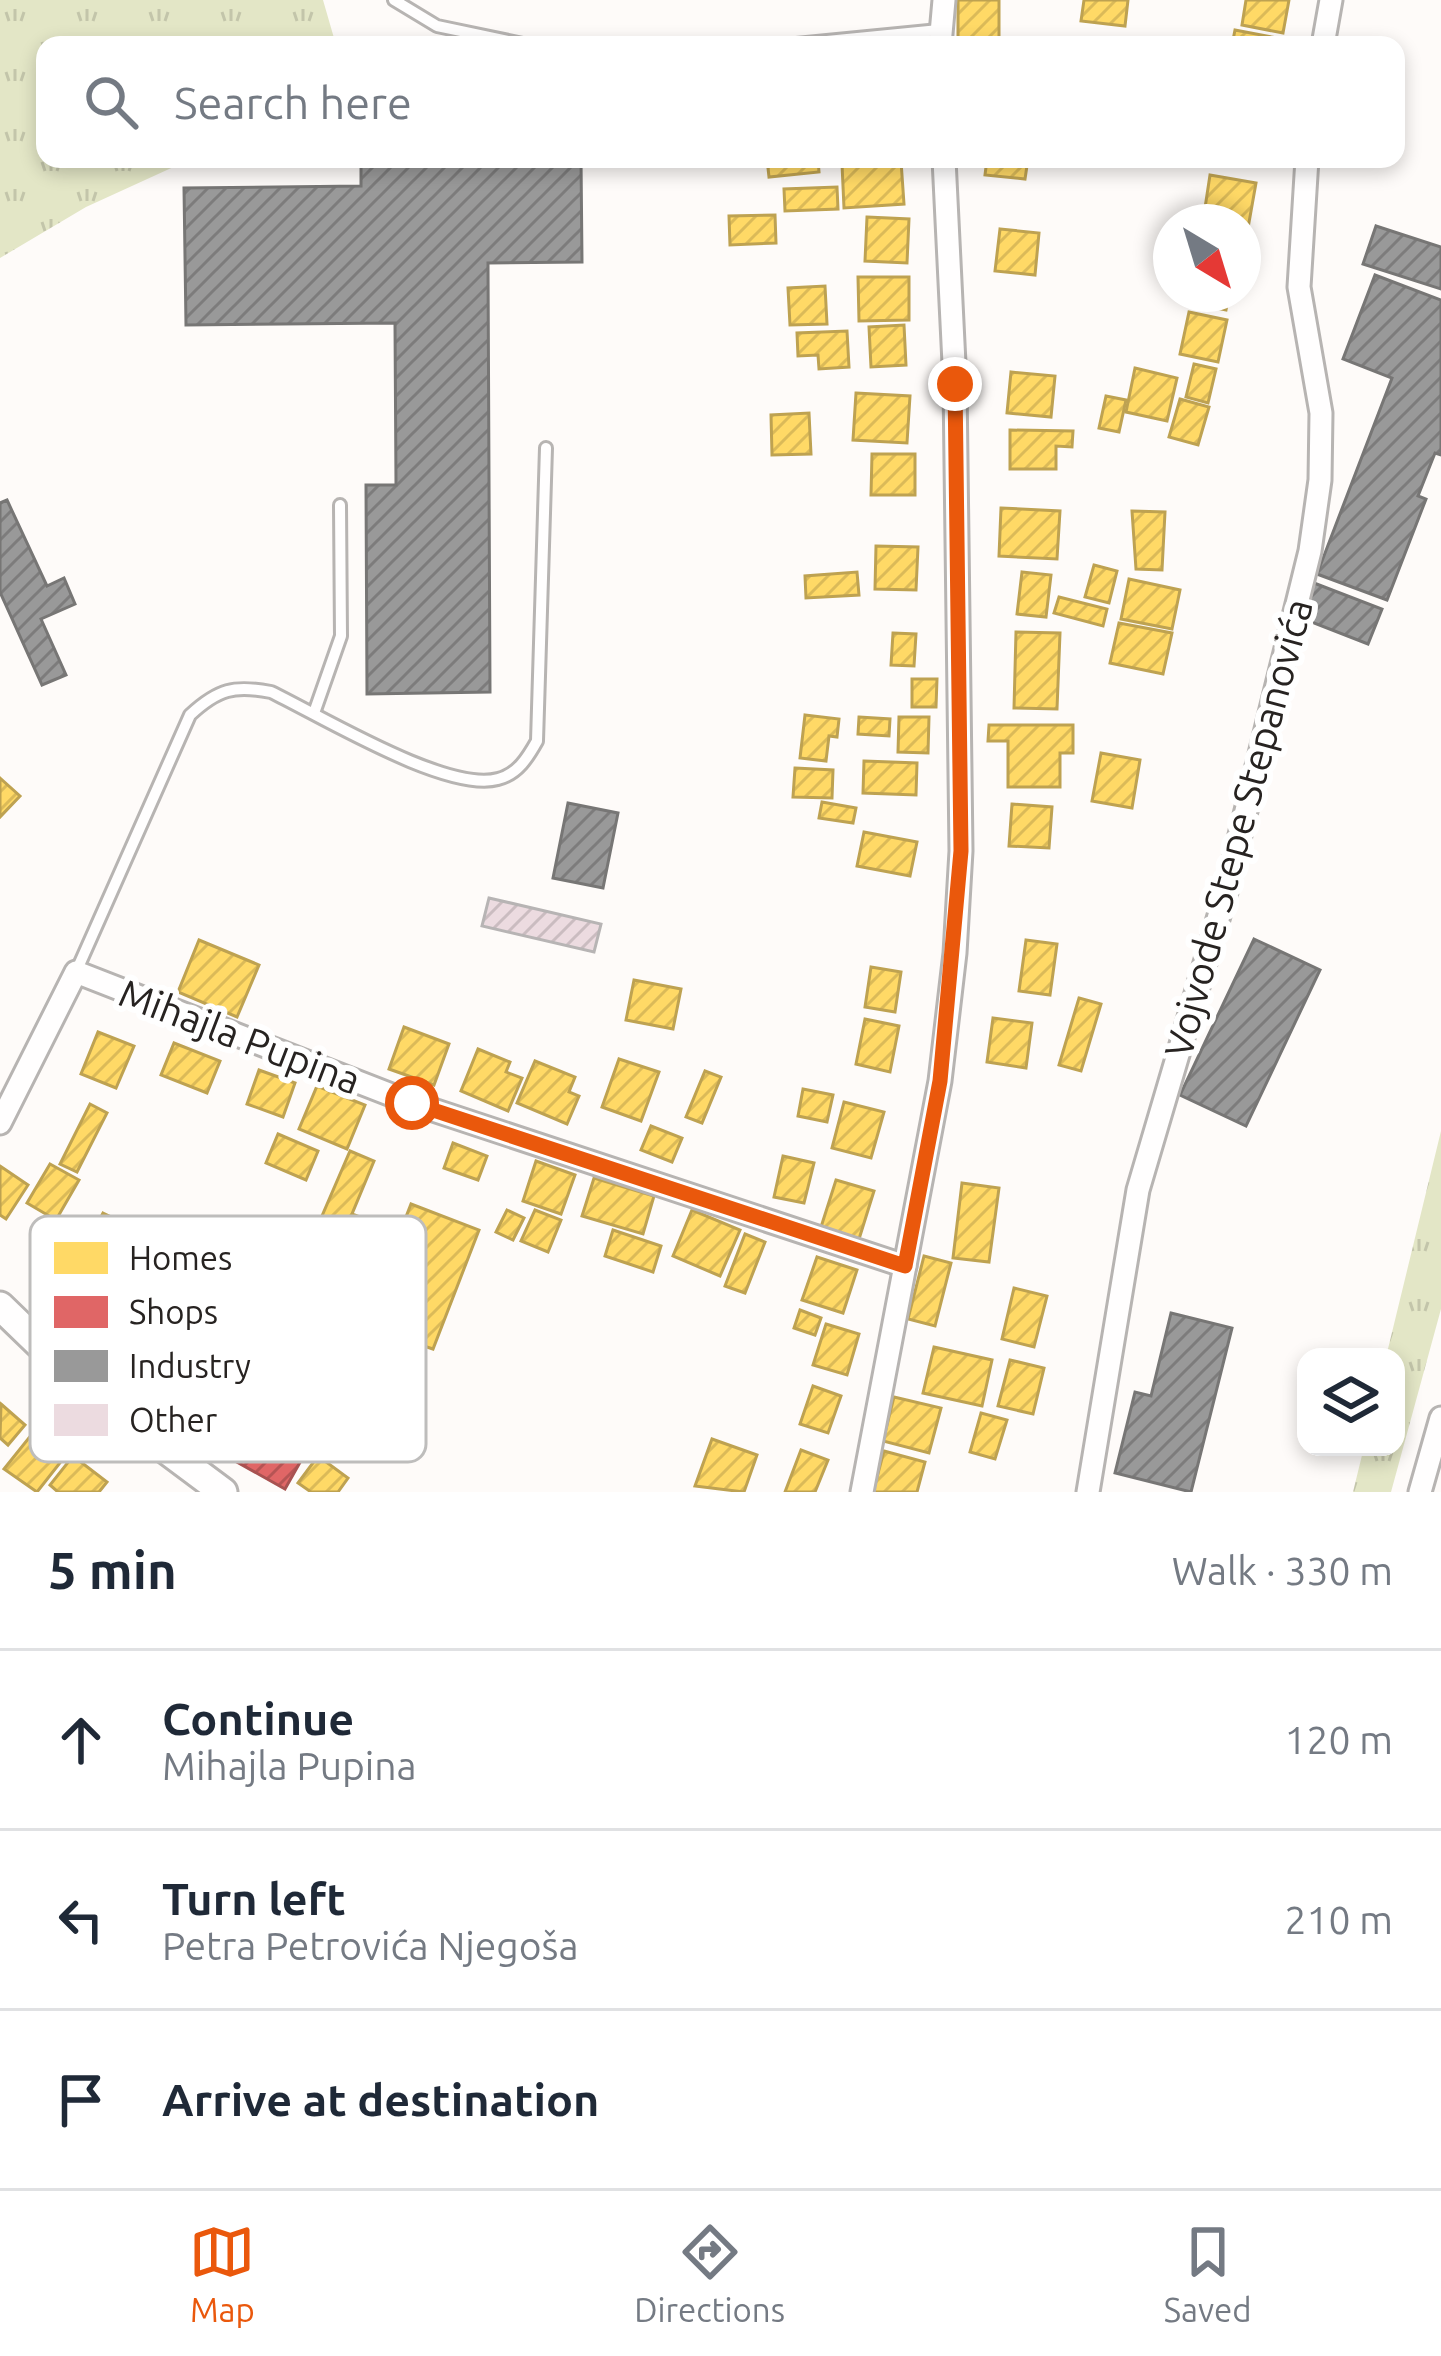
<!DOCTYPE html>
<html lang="en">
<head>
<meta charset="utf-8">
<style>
	:root { --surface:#fff; --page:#f2f2f3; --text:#1f2937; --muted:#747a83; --line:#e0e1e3; --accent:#ea580c }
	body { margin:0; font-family:Ubuntu,sans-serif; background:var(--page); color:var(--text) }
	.controls { position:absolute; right:36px; bottom:36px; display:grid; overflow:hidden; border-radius:24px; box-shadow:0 6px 18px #0003 }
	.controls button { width:108px; height:108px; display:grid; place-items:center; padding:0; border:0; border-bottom:3px solid var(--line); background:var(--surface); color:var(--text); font:60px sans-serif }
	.compass { position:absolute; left:1153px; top:204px; width:108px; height:108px; border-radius:50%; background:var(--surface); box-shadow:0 6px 18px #0003; rotate:142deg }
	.stop { position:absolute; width:36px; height:36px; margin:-27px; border:9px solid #ea580c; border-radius:50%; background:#fff }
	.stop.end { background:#ea580c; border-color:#fff; box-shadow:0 3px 12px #0008 }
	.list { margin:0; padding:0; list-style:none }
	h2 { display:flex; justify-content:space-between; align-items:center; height:156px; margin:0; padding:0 48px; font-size:51px }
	h2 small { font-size:39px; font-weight:400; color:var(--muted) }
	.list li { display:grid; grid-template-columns:78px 1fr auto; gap:36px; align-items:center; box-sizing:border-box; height:180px; padding:0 48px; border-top:3px solid var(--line) }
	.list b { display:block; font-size:45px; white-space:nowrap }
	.list p { margin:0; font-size:39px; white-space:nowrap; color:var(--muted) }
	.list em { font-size:39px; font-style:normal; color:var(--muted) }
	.icon { flex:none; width:66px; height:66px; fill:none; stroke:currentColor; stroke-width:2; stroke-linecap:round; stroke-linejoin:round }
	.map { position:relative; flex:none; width:1441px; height:1492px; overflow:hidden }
	.search { position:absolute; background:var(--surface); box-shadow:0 6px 18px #0003; left:36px; right:36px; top:36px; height:132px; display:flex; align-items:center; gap:30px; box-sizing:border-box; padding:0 42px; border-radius:24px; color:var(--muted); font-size:45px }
	.sheet { height:696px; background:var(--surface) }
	nav { display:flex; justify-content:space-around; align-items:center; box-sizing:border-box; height:168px; border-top:3px solid var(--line); background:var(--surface); font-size:33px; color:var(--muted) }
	nav a { display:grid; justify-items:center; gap:6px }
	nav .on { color:var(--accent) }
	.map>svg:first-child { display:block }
	.grass { fill:url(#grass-tufts) }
	.homes { fill:url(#homes-hatch); stroke:#bea251; stroke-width:3 }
	.shops { fill:url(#shops-hatch); stroke:#a85251; stroke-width:3 }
	.industry { fill:url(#industry-hatch); stroke:#777675; stroke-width:3 }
	.building { fill:url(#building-hatch); stroke:#b7b4b4; stroke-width:3 }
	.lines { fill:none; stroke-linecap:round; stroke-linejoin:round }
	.service-casing { stroke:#b7b4b2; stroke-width:16 }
	.minor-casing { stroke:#b7b4b2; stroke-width:27 }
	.tertiary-casing { stroke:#b7b4b2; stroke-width:33 }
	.service { stroke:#fffefe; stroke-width:10 }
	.minor { stroke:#fffefe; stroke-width:21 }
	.tertiary { stroke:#fffefe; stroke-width:27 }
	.route { stroke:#ea580c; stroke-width:15 }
	.labels { text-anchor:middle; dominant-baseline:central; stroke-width:12; stroke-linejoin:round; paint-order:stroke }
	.street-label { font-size:39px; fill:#272321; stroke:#fff }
	.key { fill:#fff; stroke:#bebdbc; stroke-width:3 }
	.key-label { font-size:33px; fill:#272321 }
</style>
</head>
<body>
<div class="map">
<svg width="1441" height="1492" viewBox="0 0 1441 1492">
	<defs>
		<pattern id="grass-tufts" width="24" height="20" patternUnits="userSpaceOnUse" patternTransform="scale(3)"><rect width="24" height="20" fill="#e3e6c6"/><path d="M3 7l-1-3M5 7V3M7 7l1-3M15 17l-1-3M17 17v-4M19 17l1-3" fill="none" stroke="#c3c5aa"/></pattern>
		<pattern id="homes-hatch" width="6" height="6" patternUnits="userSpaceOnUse" patternTransform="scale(3)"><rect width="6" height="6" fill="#ffd966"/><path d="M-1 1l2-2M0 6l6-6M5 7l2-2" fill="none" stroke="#dbba58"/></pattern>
		<pattern id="shops-hatch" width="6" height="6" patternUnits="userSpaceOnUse" patternTransform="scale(3)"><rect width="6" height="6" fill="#e06666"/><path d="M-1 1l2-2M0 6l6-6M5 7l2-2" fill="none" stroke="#b65454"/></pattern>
		<pattern id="industry-hatch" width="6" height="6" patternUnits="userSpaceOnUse" patternTransform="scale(3)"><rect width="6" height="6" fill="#999"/><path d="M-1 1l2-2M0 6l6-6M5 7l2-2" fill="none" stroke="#7d7c7c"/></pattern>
		<pattern id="building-hatch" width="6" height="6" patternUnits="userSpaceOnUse" patternTransform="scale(3)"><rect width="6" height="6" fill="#ecdbe0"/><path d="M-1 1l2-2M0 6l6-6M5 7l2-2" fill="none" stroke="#cabcc0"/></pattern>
	</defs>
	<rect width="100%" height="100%" fill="#fefbf9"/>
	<!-- grass -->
	<g class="grass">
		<polygon points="0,0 323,0 336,45 45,45 45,159 191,159 86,207 0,258"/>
		<polygon points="1441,1131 1441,1309 1391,1492 1353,1492 1364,1447 1396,1447 1396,1357 1386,1357"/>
	</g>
	<!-- homes -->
	<g class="homes">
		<rect x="958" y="0" width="41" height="44"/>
		<polygon points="1084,0 1128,0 1125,26 1081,21"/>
		<polygon points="1246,0 1289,0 1283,33 1242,25"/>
		<polygon points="1235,30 1277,38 1276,45 1232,45"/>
		<polygon points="767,159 818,159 819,172 769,177"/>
		<polygon points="987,159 1028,159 1025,179 985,175"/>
		<polygon points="901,161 904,204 844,208 842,164"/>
		<polygon points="1210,175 1256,183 1248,228 1243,222 1203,221"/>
		<polygon points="837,187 838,209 785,211 784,189"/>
		<polygon points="775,215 776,243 730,245 729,216"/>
		<polygon points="867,217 909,219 907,263 865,261"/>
		<polygon points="1000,229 1039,233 1035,275 995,271"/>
		<polygon points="858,277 909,277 909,320 859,321"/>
		<polygon points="825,286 827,324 790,325 788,288"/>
		<polygon points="1188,294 1229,294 1226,310 1187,302"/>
		<polygon points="1189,312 1227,320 1218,362 1180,354"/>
		<polygon points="904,325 906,365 871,367 869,327"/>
		<polygon points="847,331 849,367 819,369 818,355 798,356 797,333"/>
		<polygon points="1194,364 1216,369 1208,403 1186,397"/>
		<polygon points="1135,368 1177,378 1167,421 1126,412"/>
		<polygon points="1011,372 1055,376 1051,417 1007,413"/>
		<polygon points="856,393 910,396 907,443 853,440"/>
		<polygon points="1106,396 1126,400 1119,432 1099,428"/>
		<polygon points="1180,399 1209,407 1198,445 1169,437"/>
		<polygon points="809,413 811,454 772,455 771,415"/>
		<polygon points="1010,430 1073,431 1072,447 1056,446 1056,469 1010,469"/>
		<polygon points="872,454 915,454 915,495 871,495"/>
		<polygon points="1001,508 1060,511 1057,559 999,556"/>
		<polygon points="1132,511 1165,512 1162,570 1136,569"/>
		<polygon points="876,546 918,547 916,590 875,589"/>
		<polygon points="1094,565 1117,571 1109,603 1085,597"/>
		<polygon points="857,572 859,595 806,598 805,576"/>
		<polygon points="1022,572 1051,575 1046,617 1017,614"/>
		<polygon points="1129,579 1180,590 1172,629 1121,619"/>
		<polygon points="1059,597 1107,609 1103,626 1054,613"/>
		<polygon points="1119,623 1172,633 1163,674 1110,663"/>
		<polygon points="1016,632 1060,633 1057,709 1014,708"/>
		<polygon points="893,633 916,634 914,666 891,665"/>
		<polygon points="912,679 937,679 936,707 912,707"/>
		<polygon points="805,715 839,719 837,737 829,736 826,761 800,758"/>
		<polygon points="859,717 890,719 889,736 858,734"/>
		<polygon points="899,717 929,717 928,753 898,752"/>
		<polygon points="989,725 1073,725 1073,753 1060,753 1060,787 1008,787 1008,741 988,741"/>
		<polygon points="1101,753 1140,760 1132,808 1092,801"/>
		<polygon points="864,761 917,763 916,795 863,793"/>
		<polygon points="795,768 833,770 832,798 793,797"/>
		<polygon points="0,778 20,796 0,817"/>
		<polygon points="822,802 856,808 853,823 819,818"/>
		<polygon points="1012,804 1052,807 1049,848 1009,846"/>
		<polygon points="864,832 917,842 910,876 857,866"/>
		<polygon points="199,940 259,965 237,1017 178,992"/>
		<polygon points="1026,940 1057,944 1050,995 1019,991"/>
		<polygon points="871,967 901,972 895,1012 865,1007"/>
		<polygon points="634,980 681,989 673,1029 626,1020"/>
		<polygon points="1079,998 1101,1004 1081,1071 1059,1065"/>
		<polygon points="993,1018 1032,1023 1026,1068 987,1062"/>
		<polygon points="865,1019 899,1026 890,1072 856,1064"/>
		<polygon points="404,1027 449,1044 434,1085 389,1069"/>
		<polygon points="98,1032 134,1046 116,1088 81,1074"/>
		<polygon points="174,1043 220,1061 207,1093 161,1075"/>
		<polygon points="478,1049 510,1062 506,1072 522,1078 508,1111 461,1091"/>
		<polygon points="619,1059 659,1072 641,1121 602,1107"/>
		<polygon points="535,1061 575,1077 569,1092 579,1096 567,1124 517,1103"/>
		<polygon points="259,1070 295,1083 283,1117 247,1104"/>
		<polygon points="705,1071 721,1077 702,1123 686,1117"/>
		<polygon points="317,1086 365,1105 347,1149 299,1129"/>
		<polygon points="803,1089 833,1095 827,1122 798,1116"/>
		<polygon points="844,1102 884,1112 871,1158 832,1148"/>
		<polygon points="90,1104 107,1113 77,1172 60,1164"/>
		<polygon points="651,1126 682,1138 672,1162 641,1150"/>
		<polygon points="278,1134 318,1151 306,1180 266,1163"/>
		<polygon points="453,1143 487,1156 478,1180 444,1168"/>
		<polygon points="350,1151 374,1161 352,1214 363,1218 335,1281 300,1267"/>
		<polygon points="783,1156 814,1163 804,1203 774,1197"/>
		<polygon points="536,1161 575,1175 561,1214 523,1201"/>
		<polygon points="50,1164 79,1180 56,1220 27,1203"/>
		<polygon points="0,1166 28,1185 6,1219 0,1215"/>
		<polygon points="594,1178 654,1196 643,1234 582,1216"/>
		<polygon points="836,1180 874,1191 859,1239 821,1227"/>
		<polygon points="962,1183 999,1188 989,1262 953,1258"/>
		<polygon points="411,1204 479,1230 433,1349 415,1343 377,1439 327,1420"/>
		<polygon points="507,1210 524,1218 513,1240 496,1232"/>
		<polygon points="535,1210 561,1220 548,1252 521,1241"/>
		<polygon points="692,1210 740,1230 720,1276 673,1256"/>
		<polygon points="103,1213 130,1226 120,1246 153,1263 141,1287 112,1272 104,1288 73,1272"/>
		<polygon points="613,1230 661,1246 653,1272 605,1256"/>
		<polygon points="745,1234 765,1242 745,1293 725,1286"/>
		<polygon points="924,1256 951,1263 935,1326 908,1319"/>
		<polygon points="817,1257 857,1270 843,1313 802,1300"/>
		<polygon points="1014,1288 1047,1296 1034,1347 1002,1339"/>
		<polygon points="800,1310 821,1318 815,1335 794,1328"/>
		<polygon points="826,1324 859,1334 847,1375 813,1365"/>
		<polygon points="934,1347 992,1360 982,1406 923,1393"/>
		<polygon points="1010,1360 1044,1368 1033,1414 998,1406"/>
		<polygon points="813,1386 841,1396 828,1433 800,1424"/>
		<polygon points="894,1397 941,1408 929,1453 883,1441"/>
		<polygon points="1,1404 25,1425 8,1445 0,1438"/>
		<polygon points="981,1413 1007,1420 995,1459 970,1452"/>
		<polygon points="32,1434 63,1459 37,1492 4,1469"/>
		<polygon points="712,1439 757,1455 744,1492 695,1486"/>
		<polygon points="801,1450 828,1460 815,1492 785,1492"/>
		<polygon points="884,1451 925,1462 917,1492 873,1492"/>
		<polygon points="73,1456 107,1482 99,1492 58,1492 50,1485"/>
		<polygon points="318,1456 348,1478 338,1492 311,1492 298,1483"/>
	</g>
	<!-- shops -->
	<polygon class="shops" points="251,1376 325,1418 285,1489 210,1447"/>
	<!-- industry -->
	<g class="industry">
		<polygon points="361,159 581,159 582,262 488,263 490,692 367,694 366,485 396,485 395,323 186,325 184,188 361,186"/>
		<polygon points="1376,226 1441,247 1441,289 1363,264"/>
		<polygon points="1375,275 1441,300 1441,455 1435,453 1418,496 1426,499 1387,600 1317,574 1392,378 1343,359"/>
		<polygon points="7,500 47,586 64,578 75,604 41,619 66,675 42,685 0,592 0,503"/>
		<polygon points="1314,583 1382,609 1368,644 1301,618"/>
		<polygon points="568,803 618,813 603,888 553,878"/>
		<polygon points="1254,939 1320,970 1246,1126 1180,1095"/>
		<polygon points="1171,1313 1232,1328 1191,1492 1115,1473 1135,1392 1151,1396"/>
	</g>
	<!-- building -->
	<polygon class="building" points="489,898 601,924 594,952 482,926"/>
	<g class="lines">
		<!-- service casing -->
		<g class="service-casing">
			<g id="service">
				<polyline points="394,0 437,26 528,45"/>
				<polyline points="786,45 939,30"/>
				<polyline points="314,713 341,636 340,505"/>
				<path d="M76,972L190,715C218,689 234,685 271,692C321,716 447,793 498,779C518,774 528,757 537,741L546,448"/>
			</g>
		</g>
		<!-- minor casing -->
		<g class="minor-casing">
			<g id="minor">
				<polyline points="940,45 944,0"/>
				<polyline points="1323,45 1331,0"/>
				<polyline points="0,1123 76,972 412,1103 905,1266"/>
				<polyline points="862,1492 940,1081 955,953 961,851 955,384 944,159"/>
				<polyline points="1088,1492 1138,1190 1226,892 1310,551 1320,480 1321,413 1299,287 1307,159"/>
				<polyline points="1420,1492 1441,1418"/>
			</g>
		</g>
		<!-- tertiary casing -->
		<g class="tertiary-casing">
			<polyline id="tertiary" points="0,1306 89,1392 223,1492"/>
		</g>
		<!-- service -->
		<use href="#service" class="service"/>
		<!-- minor -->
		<use href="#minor" class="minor"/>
		<!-- tertiary -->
		<use href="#tertiary" class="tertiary"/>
	</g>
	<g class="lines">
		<!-- route -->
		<polyline class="route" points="412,1103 905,1266 940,1081 961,851 955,384"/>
	</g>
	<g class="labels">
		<!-- street labels -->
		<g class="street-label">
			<text transform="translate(1238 828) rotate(-75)">Vojvode Stepe Stepanovića</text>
			<text transform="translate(240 1036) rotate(21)">Mihajla Pupina</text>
		</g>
	</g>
	<!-- legend -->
	<rect x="30" y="1216" width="396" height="246" rx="18" class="key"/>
	<rect x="54" y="1242" width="54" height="32" fill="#ffd966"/>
	<rect x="54" y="1296" width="54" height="32" fill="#e06666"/>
	<rect x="54" y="1350" width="54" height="32" fill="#999"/>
	<rect x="54" y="1404" width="54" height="32" fill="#ecdbe0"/>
	<g class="key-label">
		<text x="129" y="1270">Homes</text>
		<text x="129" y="1324">Shops</text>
		<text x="129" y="1378">Industry</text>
		<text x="129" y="1432">Other</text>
	</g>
</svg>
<div class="controls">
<button><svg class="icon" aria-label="layers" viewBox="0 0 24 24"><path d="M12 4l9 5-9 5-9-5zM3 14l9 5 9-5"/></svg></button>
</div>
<svg class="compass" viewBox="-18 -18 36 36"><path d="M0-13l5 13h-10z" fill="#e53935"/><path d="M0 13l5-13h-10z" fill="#747a83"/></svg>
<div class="stop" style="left:412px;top:1103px"></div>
<div class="stop end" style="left:955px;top:384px"></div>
<div class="search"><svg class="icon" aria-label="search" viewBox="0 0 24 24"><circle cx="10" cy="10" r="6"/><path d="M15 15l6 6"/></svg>Search here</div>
</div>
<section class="sheet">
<h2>5 min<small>Walk · 330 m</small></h2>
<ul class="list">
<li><svg class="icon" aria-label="ahead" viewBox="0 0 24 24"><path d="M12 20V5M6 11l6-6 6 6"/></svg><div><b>Continue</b><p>Mihajla Pupina</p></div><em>120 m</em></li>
<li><svg class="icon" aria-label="left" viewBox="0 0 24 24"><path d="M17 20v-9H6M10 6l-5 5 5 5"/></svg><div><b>Turn left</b><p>Petra Petrovića Njegoša</p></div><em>210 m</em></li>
<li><svg class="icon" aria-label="arrive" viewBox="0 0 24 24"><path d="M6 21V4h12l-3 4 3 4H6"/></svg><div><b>Arrive at destination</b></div></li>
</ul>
</section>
<nav>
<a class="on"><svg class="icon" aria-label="map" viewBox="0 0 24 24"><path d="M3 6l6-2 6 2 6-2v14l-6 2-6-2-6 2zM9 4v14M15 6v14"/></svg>Map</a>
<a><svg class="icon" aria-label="directions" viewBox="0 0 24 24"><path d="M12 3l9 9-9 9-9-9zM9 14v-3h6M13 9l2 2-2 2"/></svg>Directions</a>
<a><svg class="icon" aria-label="saved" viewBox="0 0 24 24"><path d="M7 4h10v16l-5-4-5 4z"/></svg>Saved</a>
</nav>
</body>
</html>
